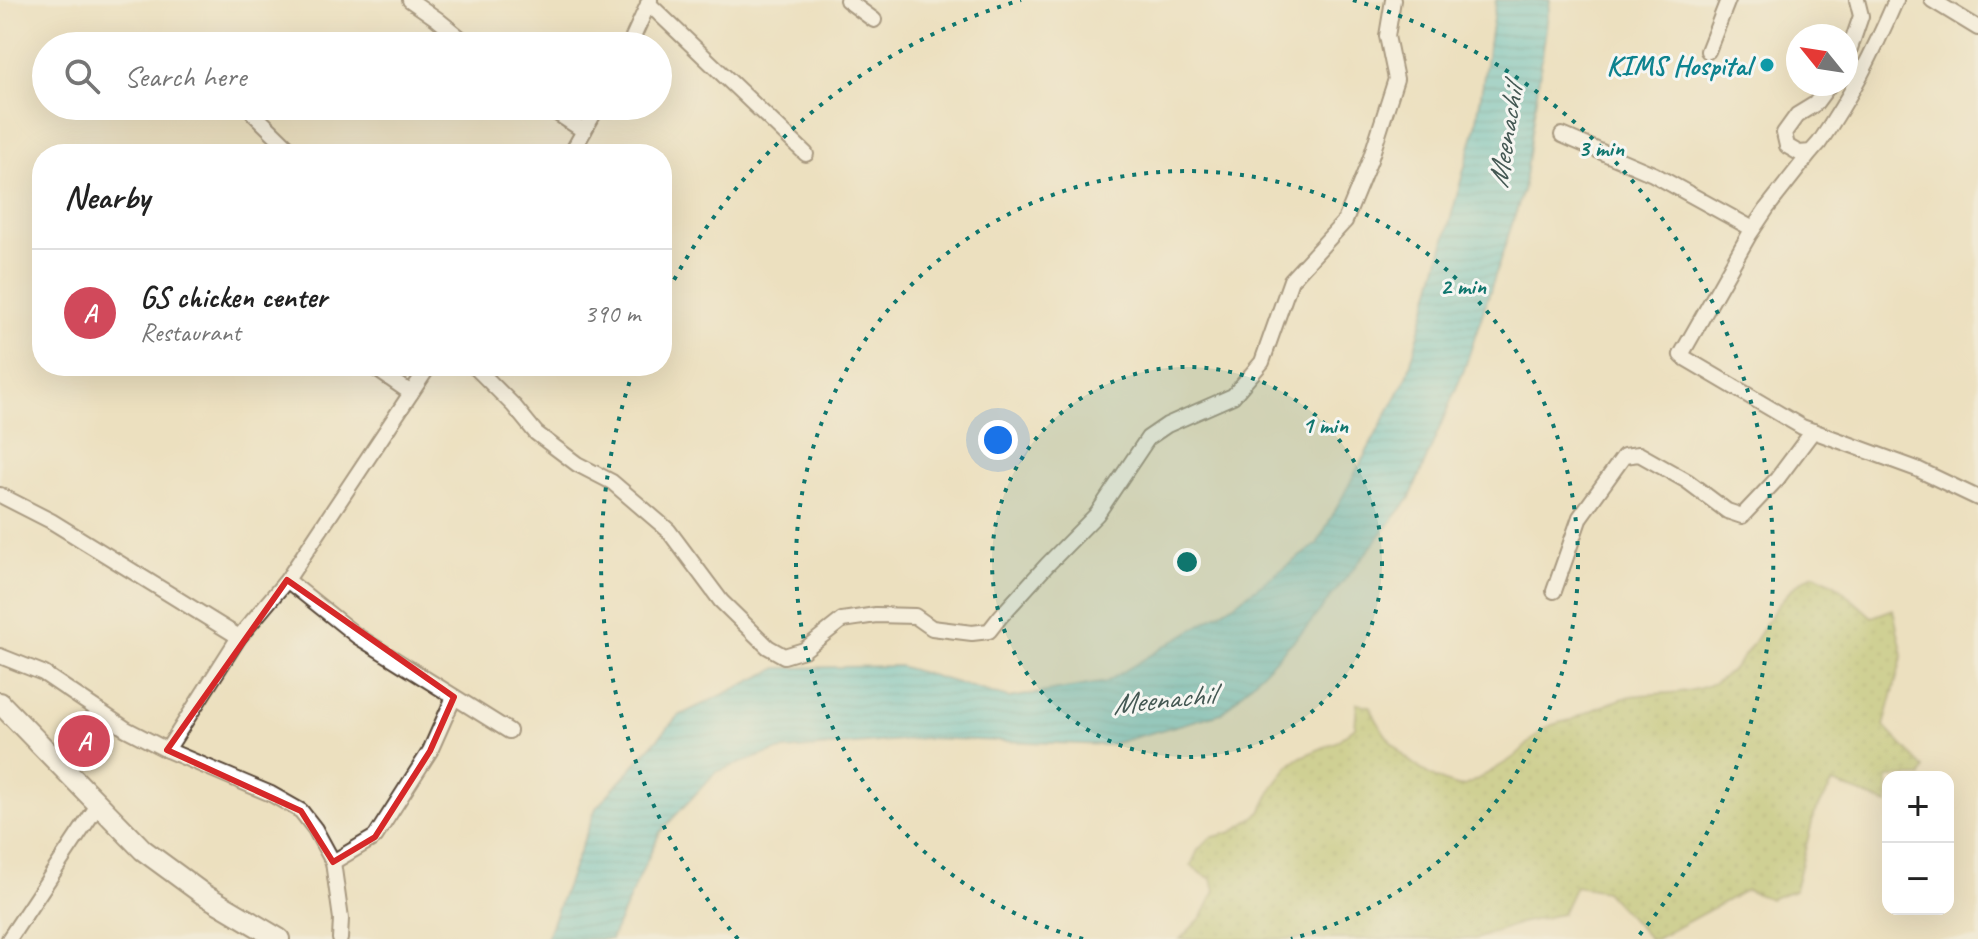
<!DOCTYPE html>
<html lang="en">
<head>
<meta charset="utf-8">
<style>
	:root { --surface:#fff; --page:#f6f6f6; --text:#222; --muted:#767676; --line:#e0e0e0; --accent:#d1495b }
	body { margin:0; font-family:Caveat,sans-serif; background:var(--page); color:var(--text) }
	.controls { position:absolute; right:24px; bottom:24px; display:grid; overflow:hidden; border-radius:16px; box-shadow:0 8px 32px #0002 }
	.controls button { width:72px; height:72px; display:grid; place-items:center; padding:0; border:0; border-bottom:2px solid var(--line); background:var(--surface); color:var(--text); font:40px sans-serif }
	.compass { position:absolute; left:1786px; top:24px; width:72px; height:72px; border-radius:50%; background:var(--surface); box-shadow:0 8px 32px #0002; rotate:300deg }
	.you { position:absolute; left:998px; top:440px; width:28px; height:28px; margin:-20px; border:6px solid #fff; border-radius:50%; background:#1a73e8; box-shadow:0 0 0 12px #1a73e833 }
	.badge { display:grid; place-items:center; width:52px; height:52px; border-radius:50%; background:var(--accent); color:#fff; font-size:26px; font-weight:700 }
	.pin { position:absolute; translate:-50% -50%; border:4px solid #fff; box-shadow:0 2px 8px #0006 }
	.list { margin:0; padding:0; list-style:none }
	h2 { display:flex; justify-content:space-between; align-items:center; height:104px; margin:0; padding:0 32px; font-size:34px }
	h2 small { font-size:26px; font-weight:400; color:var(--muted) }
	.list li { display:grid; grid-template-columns:52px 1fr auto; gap:24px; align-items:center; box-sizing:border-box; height:128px; padding:0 32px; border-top:2px solid var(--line) }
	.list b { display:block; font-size:30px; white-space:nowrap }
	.list p { margin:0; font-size:26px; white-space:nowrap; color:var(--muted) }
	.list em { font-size:26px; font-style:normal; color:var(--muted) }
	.icon { flex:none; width:44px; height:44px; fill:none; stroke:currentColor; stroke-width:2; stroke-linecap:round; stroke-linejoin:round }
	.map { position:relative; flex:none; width:1978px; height:939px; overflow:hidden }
	.search { position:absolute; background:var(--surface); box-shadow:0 8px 32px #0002; left:32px; top:32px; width:640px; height:88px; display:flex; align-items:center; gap:20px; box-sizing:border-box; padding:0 28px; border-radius:44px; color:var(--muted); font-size:30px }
	.panel { position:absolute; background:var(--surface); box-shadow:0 8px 32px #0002; left:32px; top:144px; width:640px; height:232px; border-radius:32px }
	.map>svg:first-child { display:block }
	.grass { fill:url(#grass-dots); stroke:#74733e; stroke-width:2 }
	.water { fill:url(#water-rules); stroke:#4a7777; stroke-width:2 }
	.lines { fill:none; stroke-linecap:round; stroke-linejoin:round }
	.minor-casing { stroke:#564536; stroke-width:18 }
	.secondary-casing { stroke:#564536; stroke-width:24 }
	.minor { stroke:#fff; stroke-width:14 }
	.secondary { stroke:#fff; stroke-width:20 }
	.marked { fill:none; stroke:#d62828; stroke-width:6; stroke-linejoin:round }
	.ring { fill:none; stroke:#0f766e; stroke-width:4; stroke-dasharray:4 8 }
	.culture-dot { fill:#0f9aa8; stroke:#f6f6f2; stroke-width:3 }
	.labels { text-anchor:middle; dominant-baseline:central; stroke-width:6; stroke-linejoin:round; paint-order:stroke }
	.culture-label { font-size:28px; font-weight:bold; fill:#0d838f; stroke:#f6f6f2; text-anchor:end }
	.water-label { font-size:30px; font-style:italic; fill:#445853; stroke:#f6f6f2 }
	.centre { fill:#0f766e; stroke:#f6f6f2; stroke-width:4 }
	.ring-label { font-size:24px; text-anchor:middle; font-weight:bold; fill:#0f766e; stroke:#f6f6f2; stroke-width:6; stroke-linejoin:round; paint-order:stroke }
</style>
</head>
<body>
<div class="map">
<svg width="1978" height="939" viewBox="0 0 1978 939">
	<defs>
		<pattern id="grass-dots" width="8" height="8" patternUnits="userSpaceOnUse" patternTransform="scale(2)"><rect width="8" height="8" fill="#acbc5f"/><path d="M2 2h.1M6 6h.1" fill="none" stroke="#8d994e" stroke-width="1.8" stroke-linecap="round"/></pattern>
		<pattern id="water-rules" width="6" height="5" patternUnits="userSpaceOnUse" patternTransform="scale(2)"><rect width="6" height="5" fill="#58c4d0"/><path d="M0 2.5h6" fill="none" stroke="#4a9fa8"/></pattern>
	</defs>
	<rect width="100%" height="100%" fill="#f6f6f2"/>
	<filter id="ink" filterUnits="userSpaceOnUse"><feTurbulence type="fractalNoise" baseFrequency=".0125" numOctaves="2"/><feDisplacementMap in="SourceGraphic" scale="16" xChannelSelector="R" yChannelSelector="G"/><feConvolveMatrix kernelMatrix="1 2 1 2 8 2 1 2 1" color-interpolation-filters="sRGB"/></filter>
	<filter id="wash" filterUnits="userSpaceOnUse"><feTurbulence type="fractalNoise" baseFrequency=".006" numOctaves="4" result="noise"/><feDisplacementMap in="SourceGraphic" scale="32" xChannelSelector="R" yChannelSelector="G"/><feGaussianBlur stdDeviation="1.8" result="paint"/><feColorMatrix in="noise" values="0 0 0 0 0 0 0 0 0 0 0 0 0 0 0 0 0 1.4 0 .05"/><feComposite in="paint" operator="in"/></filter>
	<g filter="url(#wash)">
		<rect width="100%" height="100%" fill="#ece0bf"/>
		<!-- grass -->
		<path class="grass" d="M1814,574L1834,583L1872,617L1893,609L1903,655L1884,726L1924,768L1921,777H1888V804L1833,783L1814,815L1795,890L1770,899L1746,890L1656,939H1650L1605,891L1575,886L1562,914L1520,923L1476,939H1180L1202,917L1215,891L1212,879L1200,873L1191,865L1198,850L1210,838L1232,832L1261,812L1273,787L1289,765L1301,757L1336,742L1355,727L1357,703L1370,706C1385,741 1410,768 1445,782C1450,784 1458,787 1463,786C1469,785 1505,763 1511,759C1524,750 1534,735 1548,727C1555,723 1563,722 1571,720C1582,715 1593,709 1605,705C1616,701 1628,695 1640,695C1665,693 1695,694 1717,681C1758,657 1770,592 1814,574Z"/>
		<!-- water -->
		<polygon class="water" points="1496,0 1550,0 1523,191 1464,370 1410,498 1307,627 1222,713 1108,745 925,738 775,751 716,772 660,832 611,939 546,939 596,808 678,716 778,668 899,666 1009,698 1106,682 1231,606 1317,544 1407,377 1476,126"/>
	</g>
	<g filter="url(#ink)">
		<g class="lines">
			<!-- minor casing -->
			<g class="minor-casing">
				<g id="minor">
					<polyline points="410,0 437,19 470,46"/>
					<polyline points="847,0 874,20"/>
					<polyline points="1932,0 1978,28"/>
					<polyline points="648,3 806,154"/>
					<polyline points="629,46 650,0"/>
					<polyline points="1708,51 1728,0"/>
					<polyline points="1846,60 1861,16 1857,0"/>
					<path d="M1830,84L1815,104L1797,115L1784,133L1787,146L1799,153L1811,152L1819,143C1852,95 1873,53 1896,0"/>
					<polyline points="546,106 584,131"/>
					<polyline points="254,114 295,154"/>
					<polyline points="1562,135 1653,174 1753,229"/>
					<polyline points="1811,152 1767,208 1749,235 1681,355 1683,357 1802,427 1917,469 1978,498"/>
					<polyline points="571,154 598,106"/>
					<polyline points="372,366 411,393"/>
					<polyline points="474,366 514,406 536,433 577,464 612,482 668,530 721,601 768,647 784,656 804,650 842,620 876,615 915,616 932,628 972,633 989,631 1000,617 1047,565 1097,514 1148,438 1167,425 1233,396 1262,362 1291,280 1345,221 1370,160 1396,79 1387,36 1393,0"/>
					<polyline points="0,495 51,521 239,637"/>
					<polyline points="287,580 357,636 509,731"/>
					<polyline points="1554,591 1580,517 1624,456 1639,454 1687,481 1727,511 1742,516 1777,479 1813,431"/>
					<polyline points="0,656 43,673 126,729 167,750 271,794 301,811 315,829 333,862 341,919 340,939"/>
					<polyline points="167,750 239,637 287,580 429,366"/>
					<polyline points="333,862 375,837 430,751 454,697"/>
					<polyline points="9,939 98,805"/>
				</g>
			</g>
			<!-- secondary casing -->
			<g class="secondary-casing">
				<polyline id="secondary" points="0,703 143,850 203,894 279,939"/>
			</g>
			<!-- minor -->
			<use href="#minor" class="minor"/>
			<!-- secondary -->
			<use href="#secondary" class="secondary"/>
		</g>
	</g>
	<!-- marked area -->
	<path d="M0 0H1978V939H0ZM287,580L454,697L430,751L375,837L333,862L301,811L167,750Z" fill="#ece0bf" fill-opacity=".55" fill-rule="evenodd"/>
	<path class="marked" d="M287,580L454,697L430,751L375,837L333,862L301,811L167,750Z"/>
	<!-- distance rings -->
	<circle cx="1187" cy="562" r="195" fill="#0f766e" fill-opacity=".12"/>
	<g class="ring">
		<circle cx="1187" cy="562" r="195"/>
		<path d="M1083 939A391 391 0 1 1 1291 939"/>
		<path d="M738 939A586 586 0 0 1 635 366M663 301A586 586 0 0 1 1021 0M1353 0A586 586 0 0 1 1636 939"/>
	</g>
	<!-- markers -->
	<circle class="culture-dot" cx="1767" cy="65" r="8"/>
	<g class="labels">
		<!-- culture labels -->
		<g class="culture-label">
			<text x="1751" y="65">KIMS Hospital</text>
		</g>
		<!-- water labels -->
		<g class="water-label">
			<text transform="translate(1505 137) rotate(-81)">Meenachil</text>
			<text transform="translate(1163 699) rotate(-6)">Meenachil</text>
		</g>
	</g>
	<circle cx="1187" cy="562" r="12" class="centre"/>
	<g class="ring-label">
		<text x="1601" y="156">3 min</text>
		<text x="1463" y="294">2 min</text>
		<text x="1325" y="433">1 min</text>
	</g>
</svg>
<div class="controls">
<button>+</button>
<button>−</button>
</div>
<svg class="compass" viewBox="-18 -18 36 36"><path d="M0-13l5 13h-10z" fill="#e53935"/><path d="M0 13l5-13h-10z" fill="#767676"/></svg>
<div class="you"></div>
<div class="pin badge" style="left:84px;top:741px">A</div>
<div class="search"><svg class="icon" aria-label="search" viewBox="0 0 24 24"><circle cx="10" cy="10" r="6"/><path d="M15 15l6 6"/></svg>Search here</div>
<section class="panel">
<h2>Nearby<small></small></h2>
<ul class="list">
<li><span class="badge">A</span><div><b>GS chicken center</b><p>Restaurant</p></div><em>390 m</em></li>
</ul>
</section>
</div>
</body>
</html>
